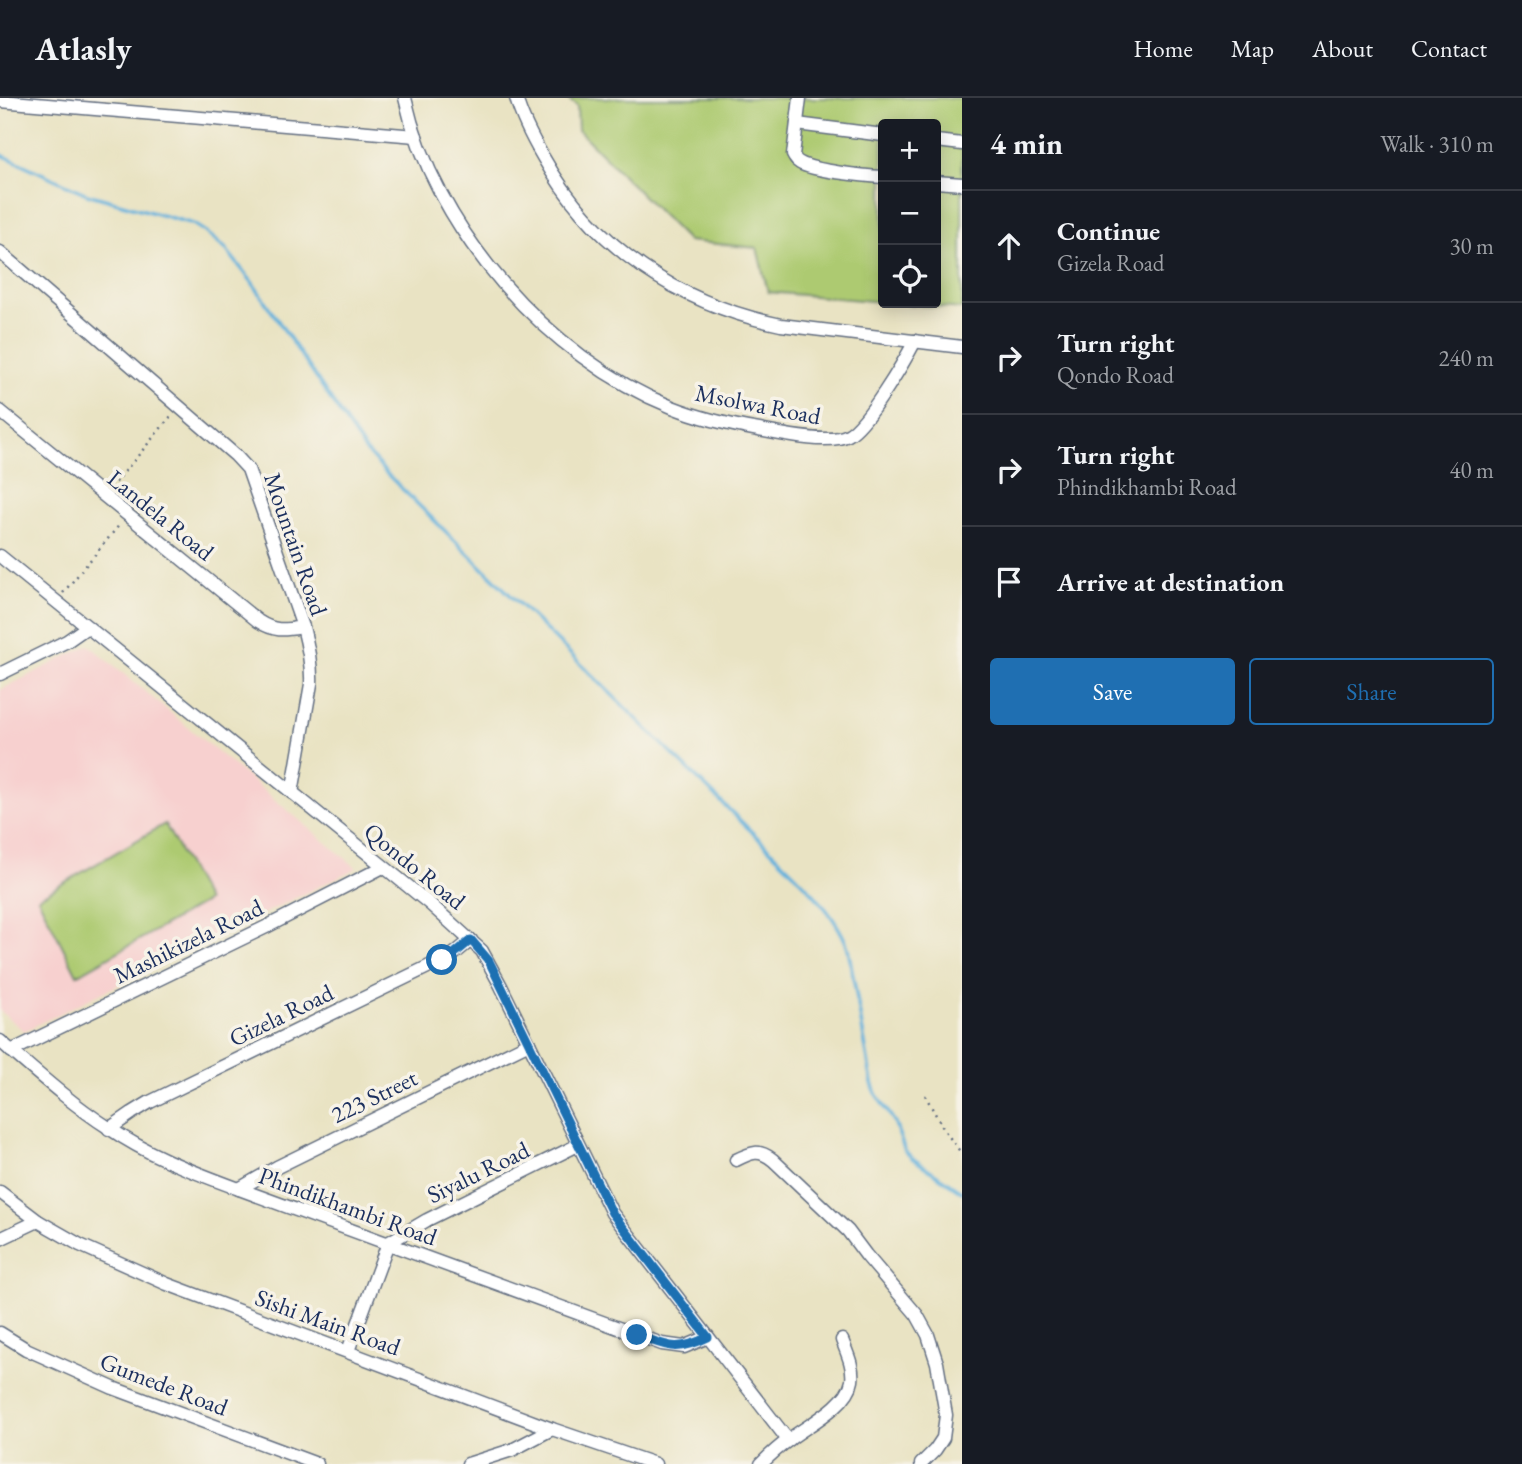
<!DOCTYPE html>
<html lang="en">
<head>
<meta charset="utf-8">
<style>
	:root { --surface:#171b24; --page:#20242c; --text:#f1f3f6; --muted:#9ea1a6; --line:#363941; --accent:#1f6fb2 }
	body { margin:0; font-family:"EB Garamond",serif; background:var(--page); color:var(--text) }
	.controls { position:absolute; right:21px; top:21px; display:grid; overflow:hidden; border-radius:7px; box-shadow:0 4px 18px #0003 }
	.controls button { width:63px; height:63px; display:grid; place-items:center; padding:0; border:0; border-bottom:2px solid var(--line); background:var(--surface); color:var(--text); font:35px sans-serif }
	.stop { position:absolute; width:21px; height:21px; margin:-16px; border:5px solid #1f6fb2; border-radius:50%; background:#fff }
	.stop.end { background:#1f6fb2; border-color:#fff; box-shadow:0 2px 7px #0008 }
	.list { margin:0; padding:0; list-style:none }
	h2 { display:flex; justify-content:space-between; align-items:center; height:91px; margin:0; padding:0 28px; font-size:30px }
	h2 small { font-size:23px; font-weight:400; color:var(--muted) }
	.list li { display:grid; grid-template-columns:46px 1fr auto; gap:21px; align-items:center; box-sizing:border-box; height:112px; padding:0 28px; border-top:2px solid var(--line) }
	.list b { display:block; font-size:26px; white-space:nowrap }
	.list p { margin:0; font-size:23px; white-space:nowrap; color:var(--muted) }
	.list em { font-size:23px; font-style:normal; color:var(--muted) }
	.actions { display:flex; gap:14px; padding:21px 28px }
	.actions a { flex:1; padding:16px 0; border:2px solid var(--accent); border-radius:7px; text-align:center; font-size:24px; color:var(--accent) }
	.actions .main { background:var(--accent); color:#fff }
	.icon { flex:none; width:38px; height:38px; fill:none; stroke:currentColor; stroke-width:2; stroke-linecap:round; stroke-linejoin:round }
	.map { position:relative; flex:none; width:962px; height:1366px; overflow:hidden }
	header { display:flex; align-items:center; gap:42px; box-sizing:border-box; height:98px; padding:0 35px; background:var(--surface); border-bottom:2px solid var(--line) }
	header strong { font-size:33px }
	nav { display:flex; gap:38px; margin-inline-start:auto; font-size:24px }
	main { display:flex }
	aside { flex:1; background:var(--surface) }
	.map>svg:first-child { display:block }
	.built { fill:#f7d0cf }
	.green { fill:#adca71; stroke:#647c68; stroke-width:2 }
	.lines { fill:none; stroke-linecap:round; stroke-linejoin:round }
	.stream { stroke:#62b1dc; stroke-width:3.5 }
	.minor-casing { stroke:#636e81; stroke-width:15 }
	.path { stroke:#636e81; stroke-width:2.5; stroke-dasharray:2 5; stroke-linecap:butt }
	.minor { stroke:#fff; stroke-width:12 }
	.route { stroke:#1f6fb2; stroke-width:9 }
	.labels { text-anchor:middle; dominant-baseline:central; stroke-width:7; stroke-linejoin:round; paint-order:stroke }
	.street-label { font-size:24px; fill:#1b2f5e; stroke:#f7f3e8 }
</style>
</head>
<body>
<header>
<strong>Atlasly</strong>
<nav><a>Home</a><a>Map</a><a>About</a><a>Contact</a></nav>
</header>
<main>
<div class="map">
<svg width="962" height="1366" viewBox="0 0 962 1366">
	<rect width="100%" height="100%" fill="#f7f3e8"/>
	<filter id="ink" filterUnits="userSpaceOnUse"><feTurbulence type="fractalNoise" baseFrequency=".0143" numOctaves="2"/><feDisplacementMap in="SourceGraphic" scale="14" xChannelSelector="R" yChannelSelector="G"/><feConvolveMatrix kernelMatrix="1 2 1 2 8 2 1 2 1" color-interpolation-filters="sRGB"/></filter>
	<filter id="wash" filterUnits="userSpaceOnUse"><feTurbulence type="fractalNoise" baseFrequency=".00686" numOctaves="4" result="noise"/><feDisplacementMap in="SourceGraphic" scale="28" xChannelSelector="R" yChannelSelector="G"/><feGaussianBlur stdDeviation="1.57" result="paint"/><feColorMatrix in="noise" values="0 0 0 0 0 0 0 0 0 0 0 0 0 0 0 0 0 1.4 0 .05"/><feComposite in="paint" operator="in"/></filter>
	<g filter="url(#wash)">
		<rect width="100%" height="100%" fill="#e9e3c3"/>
		<!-- built -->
		<polygon class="built" points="89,547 357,770 24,933 0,913 0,592"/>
		<!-- green -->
		<g class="green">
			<polygon points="566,0 962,0 962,211 892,205 936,205 936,26 883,26 883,204 768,194 757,150 688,143 578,32 577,8"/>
			<polygon points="165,726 207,803 77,877 38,800"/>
		</g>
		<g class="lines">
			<!-- stream -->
			<path class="stream" d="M2,57L87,96L193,126L207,135L225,150L252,184L364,351L388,377L757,739C788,770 834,809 848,850L872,985L876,996L894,1023L905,1053L912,1060L962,1094"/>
		</g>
	</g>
	<g filter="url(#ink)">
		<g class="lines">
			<!-- minor casing -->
			<g class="minor-casing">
				<g id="minor">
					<path d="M405,0C434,131 548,260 672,309C700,320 730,327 759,332C780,336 830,347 848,337C867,327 904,264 915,243"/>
					<path d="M516,0C522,21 532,40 543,59C594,150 679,206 781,227L962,249"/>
					<path d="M800,0L793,57C796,62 795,62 800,65C814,73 865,78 883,79"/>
					<polyline points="0,3 416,38"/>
					<polyline points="797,26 883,37"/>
					<polyline points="936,43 962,46"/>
					<polyline points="936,84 962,86"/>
					<path d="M0,154L235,357L248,371L303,529C308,548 312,566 311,586L292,695"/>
					<path d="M0,313L258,523C275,534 284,532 303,529"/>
					<polyline points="0,458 430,806 482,853 501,888 612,1115 788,1342"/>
					<polyline points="0,576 67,543 87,529"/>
					<path d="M0,943C35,973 70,1005 109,1030C149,1058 194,1074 239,1091L662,1246L684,1249L708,1239"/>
					<polyline points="11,953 266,829 383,769"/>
					<polyline points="109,1031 132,1015 150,1004 442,862 454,856 471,842"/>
					<path d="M736,1062C752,1054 759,1051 773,1062L848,1133L866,1157L917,1217L928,1237L937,1265L946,1317L943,1340L935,1352L921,1366"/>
					<polyline points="239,1091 277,1069 529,945"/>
					<polyline points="0,1094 38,1123 80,1147 167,1186 552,1331 655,1366"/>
					<polyline points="0,1141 38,1123"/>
					<polyline points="0,1235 26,1251 113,1290 317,1366"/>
					<polyline points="348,1253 388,1145 427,1122 578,1047"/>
					<polyline points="468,1366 512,1352 552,1331"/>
					<path d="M761,1366C770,1357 780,1348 790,1341C808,1327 848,1307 852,1283C854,1269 847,1255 842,1242"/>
				</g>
			</g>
			<!-- path -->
			<g class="path">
				<polyline points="111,390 172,317"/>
				<polyline points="63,495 121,425"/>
				<polyline points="925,997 944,1032 962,1056"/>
			</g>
			<!-- minor -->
			<use href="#minor" class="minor"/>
		</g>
	</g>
	<g class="lines" filter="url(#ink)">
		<!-- route -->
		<path class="route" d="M442,862L454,856L471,842L489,863L612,1115L708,1239C676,1255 668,1248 637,1237"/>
	</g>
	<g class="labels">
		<!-- street labels -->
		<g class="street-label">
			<text transform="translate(758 306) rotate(11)">Msolwa Road</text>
			<text transform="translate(161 417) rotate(39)">Landela Road</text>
			<text transform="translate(296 446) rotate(71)">Mountain Road</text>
			<text transform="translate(415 768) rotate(39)">Qondo Road</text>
			<text transform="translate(188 843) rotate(-26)">Mashikizela Road</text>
			<text transform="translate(281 917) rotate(-26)">Gizela Road</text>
			<text transform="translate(374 998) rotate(-26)">223 Street</text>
			<text transform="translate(478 1074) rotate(-26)">Siyalu Road</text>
			<text transform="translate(348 1108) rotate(20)">Phindikhambi Road</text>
			<text transform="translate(328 1224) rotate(20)">Sishi Main Road</text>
			<text transform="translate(164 1286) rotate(21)">Gumede Road</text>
		</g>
	</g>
</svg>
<div class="controls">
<button>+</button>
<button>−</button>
<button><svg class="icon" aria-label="locate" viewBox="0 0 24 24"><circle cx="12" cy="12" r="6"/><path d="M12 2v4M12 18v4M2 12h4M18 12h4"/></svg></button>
</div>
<div class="stop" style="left:442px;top:862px"></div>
<div class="stop end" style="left:637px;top:1237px"></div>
</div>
<aside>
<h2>4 min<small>Walk · 310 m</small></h2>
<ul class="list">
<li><svg class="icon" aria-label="ahead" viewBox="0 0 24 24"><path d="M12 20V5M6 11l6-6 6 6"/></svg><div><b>Continue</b><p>Gizela Road</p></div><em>30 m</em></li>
<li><svg class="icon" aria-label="right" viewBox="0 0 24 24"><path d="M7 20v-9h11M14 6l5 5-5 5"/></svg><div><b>Turn right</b><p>Qondo Road</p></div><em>240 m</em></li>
<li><svg class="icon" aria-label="right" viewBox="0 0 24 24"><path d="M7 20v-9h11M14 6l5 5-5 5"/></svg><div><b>Turn right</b><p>Phindikhambi Road</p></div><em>40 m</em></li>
<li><svg class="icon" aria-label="arrive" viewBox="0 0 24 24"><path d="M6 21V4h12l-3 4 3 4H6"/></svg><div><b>Arrive at destination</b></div></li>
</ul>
<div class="actions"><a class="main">Save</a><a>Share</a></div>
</aside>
</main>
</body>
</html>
